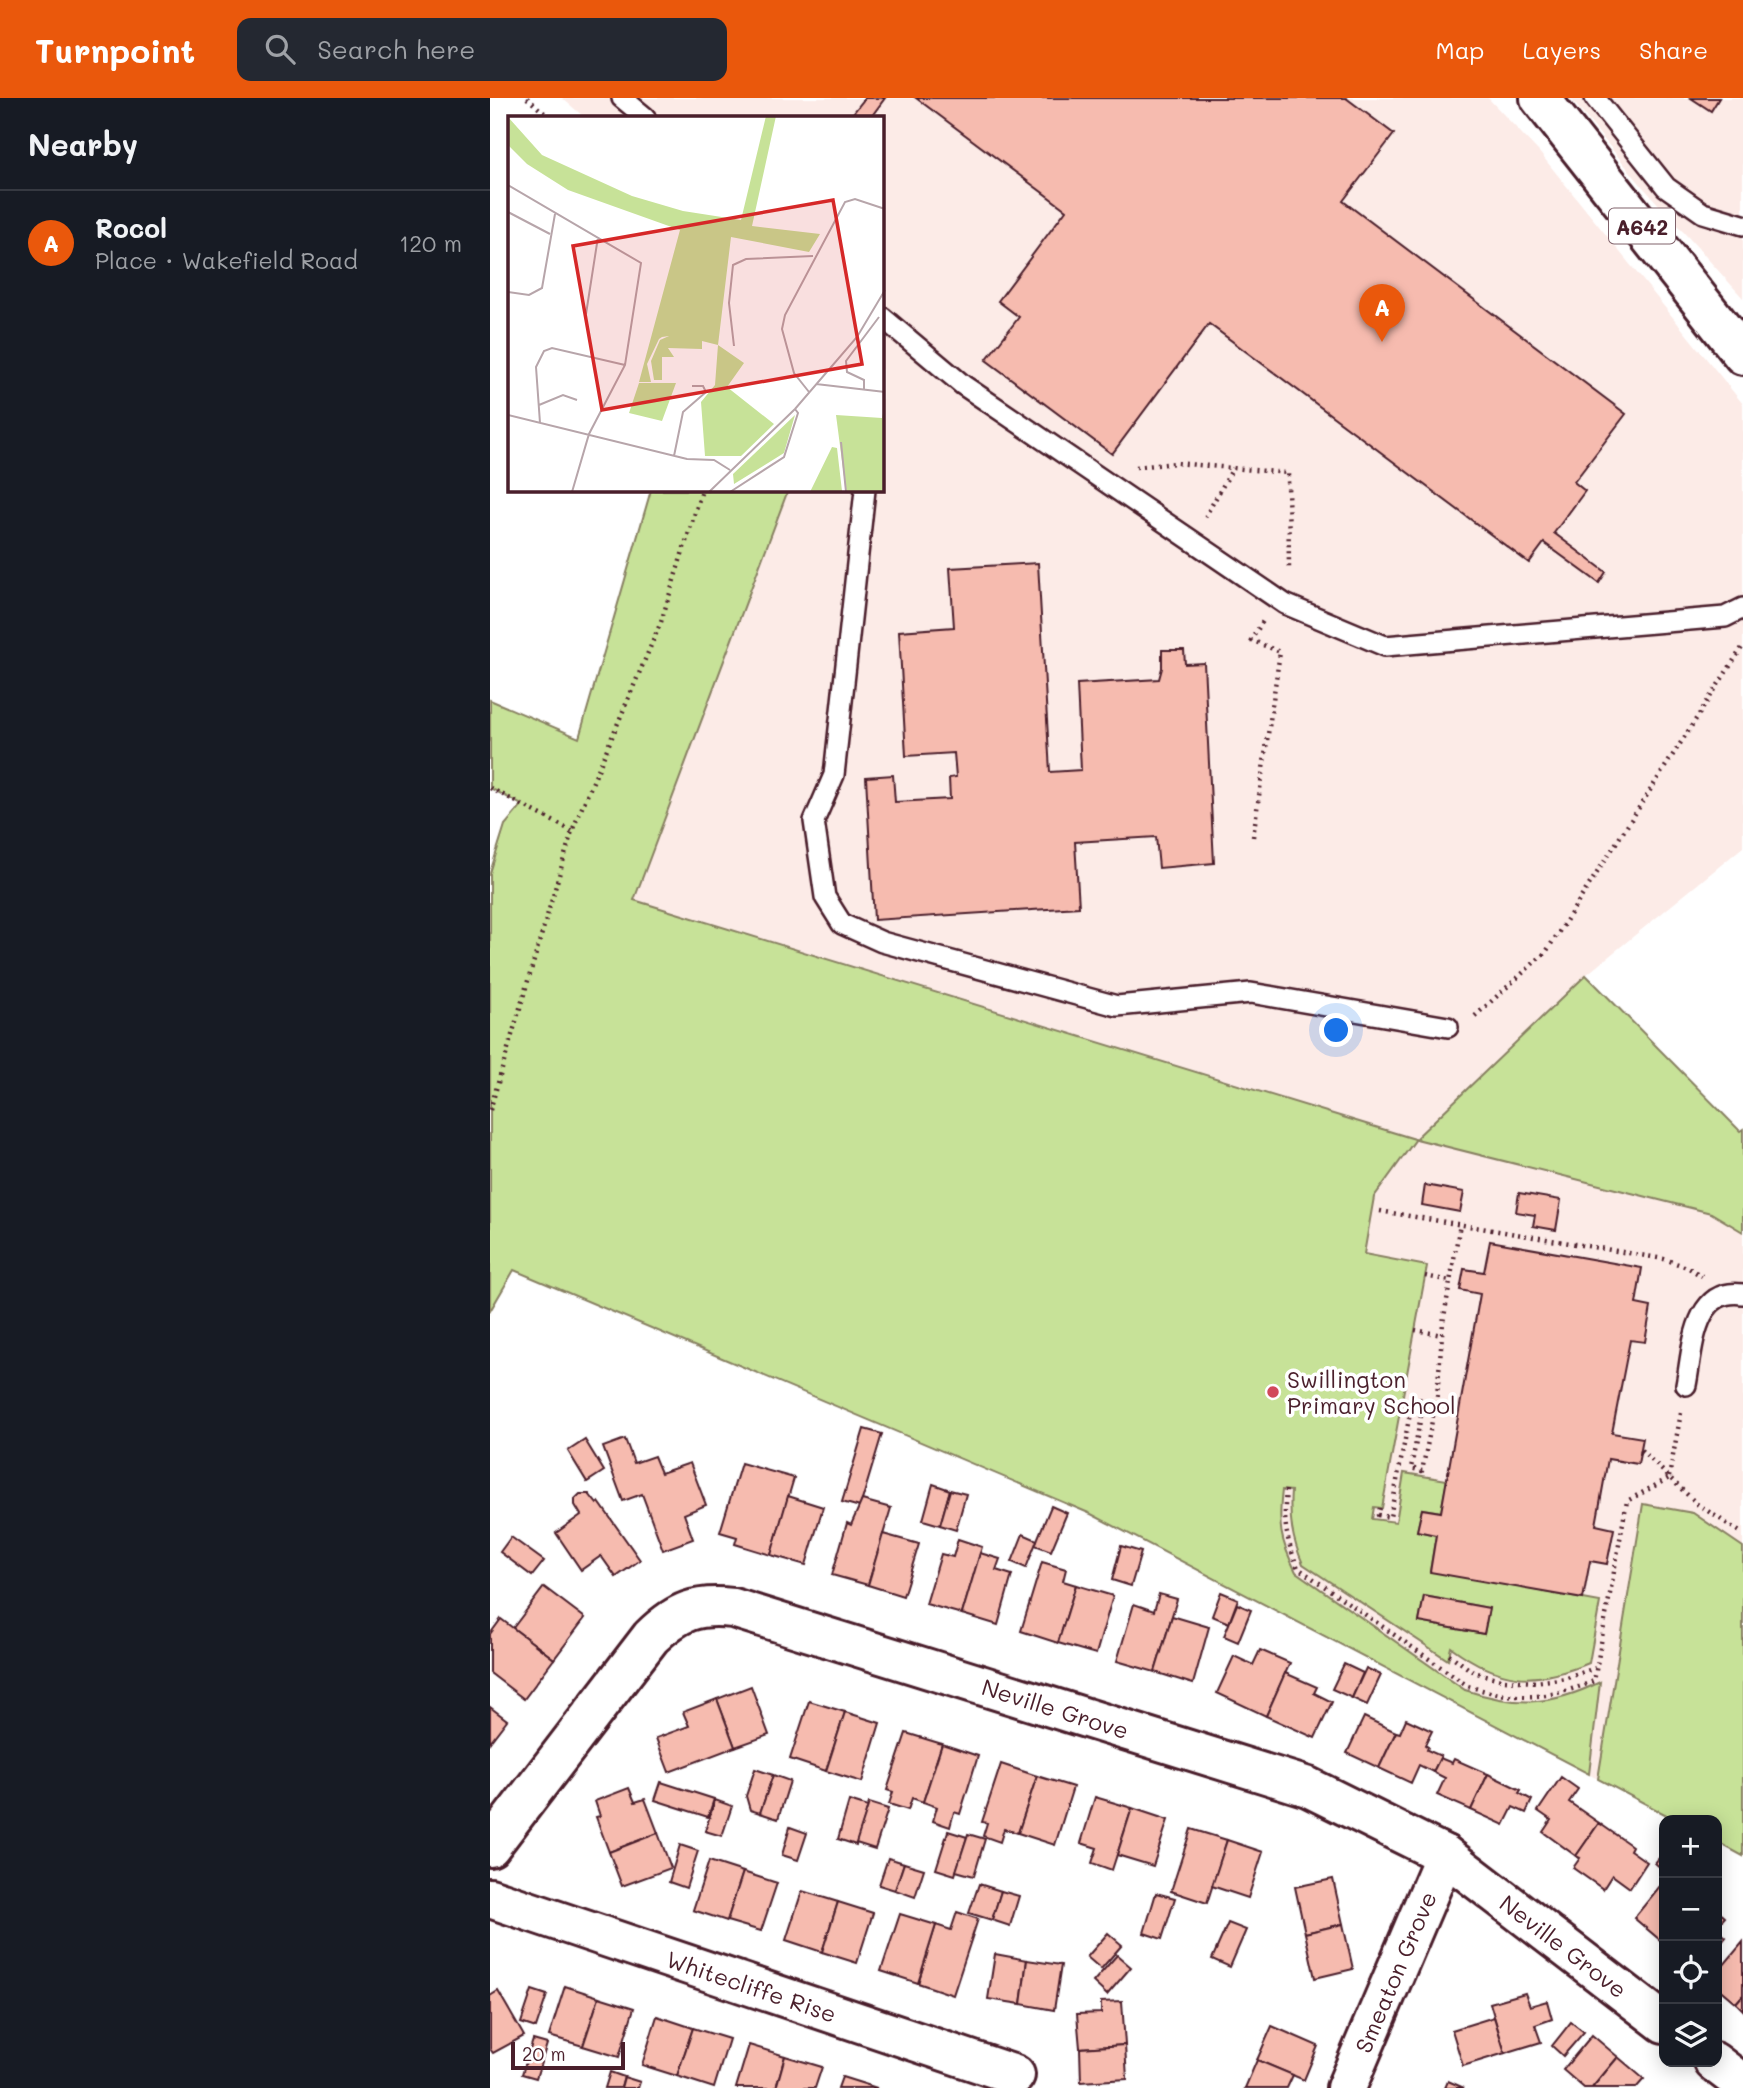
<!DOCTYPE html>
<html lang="en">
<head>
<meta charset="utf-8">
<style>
	:root { --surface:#171b24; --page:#242831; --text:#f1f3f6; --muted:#9ea1a6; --line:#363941; --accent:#ea580c }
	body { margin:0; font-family:Mali,sans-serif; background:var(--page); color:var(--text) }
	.controls { position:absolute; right:21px; bottom:21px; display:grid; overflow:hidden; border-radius:14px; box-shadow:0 4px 18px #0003 }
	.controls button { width:63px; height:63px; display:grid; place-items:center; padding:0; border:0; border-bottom:2px solid var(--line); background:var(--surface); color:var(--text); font:35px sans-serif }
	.scale { position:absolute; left:21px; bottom:18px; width:114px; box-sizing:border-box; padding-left:7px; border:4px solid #4a1f2b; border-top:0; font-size:19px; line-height:24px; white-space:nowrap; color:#4a1f2b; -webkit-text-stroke:5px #fff; paint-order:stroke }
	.you { position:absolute; left:847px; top:933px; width:24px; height:24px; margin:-18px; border:5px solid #fff; border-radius:50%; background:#1a73e8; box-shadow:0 0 0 10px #1a73e833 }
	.badge { display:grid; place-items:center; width:46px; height:46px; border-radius:50%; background:var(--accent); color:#fff; font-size:23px; font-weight:700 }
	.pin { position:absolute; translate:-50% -58px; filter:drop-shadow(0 2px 4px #0008) }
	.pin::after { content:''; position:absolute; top:37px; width:24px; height:21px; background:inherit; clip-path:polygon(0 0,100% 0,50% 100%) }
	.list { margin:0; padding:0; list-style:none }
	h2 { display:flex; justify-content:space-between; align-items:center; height:91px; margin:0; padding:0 28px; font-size:30px }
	h2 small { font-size:23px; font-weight:400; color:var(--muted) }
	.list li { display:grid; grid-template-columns:46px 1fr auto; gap:21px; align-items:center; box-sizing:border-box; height:105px; padding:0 28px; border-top:2px solid var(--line) }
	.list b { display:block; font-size:26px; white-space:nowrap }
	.list p { margin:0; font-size:23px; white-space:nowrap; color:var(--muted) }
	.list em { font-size:23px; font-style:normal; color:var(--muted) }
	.icon { flex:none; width:38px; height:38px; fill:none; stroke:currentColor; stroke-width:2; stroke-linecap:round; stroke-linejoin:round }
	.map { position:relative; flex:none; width:1253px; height:1990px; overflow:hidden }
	header { display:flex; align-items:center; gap:42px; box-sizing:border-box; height:98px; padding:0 35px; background:var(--accent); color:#fff }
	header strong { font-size:33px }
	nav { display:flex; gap:38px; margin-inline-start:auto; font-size:24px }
	.search { width:490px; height:63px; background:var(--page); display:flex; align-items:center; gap:18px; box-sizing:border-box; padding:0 24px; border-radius:14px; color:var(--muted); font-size:26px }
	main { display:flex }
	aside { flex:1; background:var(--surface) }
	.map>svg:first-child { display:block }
	.built { fill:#fcebe7 }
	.green { fill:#c7e298; stroke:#888062; stroke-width:2; fill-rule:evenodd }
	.building { fill:#f6bbaf; stroke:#4a1f2b; stroke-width:2 }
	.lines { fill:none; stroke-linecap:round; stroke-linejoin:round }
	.service-casing { stroke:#4a1f2b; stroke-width:24 }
	.minor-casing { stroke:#4a1f2b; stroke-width:44 }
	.primary-casing { stroke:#4a1f2b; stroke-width:44 }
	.path { stroke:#4a1f2b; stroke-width:4.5; stroke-dasharray:2 5; stroke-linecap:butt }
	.service { stroke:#fff; stroke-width:19 }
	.minor { stroke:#fff; stroke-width:38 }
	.primary { stroke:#fff; stroke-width:38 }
	.poi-dot { fill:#d1495b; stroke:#fff; stroke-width:2.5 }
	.labels { text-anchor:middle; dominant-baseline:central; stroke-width:7; stroke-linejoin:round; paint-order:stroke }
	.shield { fill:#fff; stroke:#80626b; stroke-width:2 }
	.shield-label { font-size:21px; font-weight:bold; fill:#4a1f2b }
	.poi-label { font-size:23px; fill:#4a1f2b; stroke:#fff; text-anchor:start }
	.street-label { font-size:23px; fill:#4a1f2b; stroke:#fff }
	.inset-road { fill:none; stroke:#b7a5aa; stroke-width:2 }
	.view { fill:#d62828; fill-opacity:0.15; stroke:#d62828; stroke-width:3.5 }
	.inset-edge { fill:none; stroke:#4a1f2b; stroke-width:3.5 }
</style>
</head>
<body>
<header>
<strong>Turnpoint</strong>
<div class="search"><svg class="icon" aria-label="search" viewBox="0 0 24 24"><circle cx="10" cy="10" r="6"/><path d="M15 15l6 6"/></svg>Search here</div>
<nav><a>Map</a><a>Layers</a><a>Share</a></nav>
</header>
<main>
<aside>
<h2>Nearby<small></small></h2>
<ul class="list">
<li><span class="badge">A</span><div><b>Rocol</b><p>Place · Wakefield Road</p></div><em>120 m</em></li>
</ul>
</aside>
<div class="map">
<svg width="1253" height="1990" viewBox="0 0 1253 1990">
	<rect width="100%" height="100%" fill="#fff"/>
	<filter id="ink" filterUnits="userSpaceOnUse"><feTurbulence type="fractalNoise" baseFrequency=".0143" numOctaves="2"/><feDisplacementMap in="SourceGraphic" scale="14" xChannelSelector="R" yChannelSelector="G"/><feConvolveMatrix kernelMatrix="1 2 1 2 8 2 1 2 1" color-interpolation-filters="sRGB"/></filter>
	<g filter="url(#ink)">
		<!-- built -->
		<g class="built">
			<polygon points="72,0 998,0 1049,54 1253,306 1253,749 1096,877 926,1041 1221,1115 1253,1134 1253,1758 1227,1744 1227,1722 1186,1722 601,1416 24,1172 143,802 298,392 392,392 392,19 94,19"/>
			<polygon points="1080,0 1253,0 1253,200 1152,88"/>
		</g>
		<!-- green -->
		<g class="green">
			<path d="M161,392H298L144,802L925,1041L1096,877L1250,1033L1253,1031V1134L1221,1115L926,1041L884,1099L874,1156L937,1168L892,1410L884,1409L882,1421L906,1424L914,1375L957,1382L951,1414L932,1411L927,1433L946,1437L940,1473L1110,1504L1099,1565C1043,1588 1010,1585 961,1549L958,1562L813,1466C802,1441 799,1421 801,1393L792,1392C788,1428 790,1442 806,1474L975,1592C1026,1609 1062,1608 1110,1584L1099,1676L601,1416L24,1172L0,1213V775L15,727L32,707L0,690V602L89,640ZM934,1498L999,1510L994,1536L929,1524Z"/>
			<polygon points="1153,1406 1203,1415 1253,1449 1253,1758 1227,1744 1227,1722 1186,1722 1108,1681"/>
		</g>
		<!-- building -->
		<g class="building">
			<polygon points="375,0 395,0 381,19 360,19"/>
			<polygon points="426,0 856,0 904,36 853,103 1136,316 1084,384 1095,393 1064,435 1116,474 1109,485 1054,445 1039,465 719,226 622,356 496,262 529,219 508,203 576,112"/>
			<polygon points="1201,0 1229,0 1221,13"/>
			<polygon points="548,465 560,674 591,672 587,586 669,581 672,570 672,552 694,552 695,566 714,565 724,765 669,770 666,739 585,744 589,809 384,822 376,679 403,677 405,704 460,701 459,680 466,679 464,655 416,658 409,533 464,529 460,470"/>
			<polygon points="935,1087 974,1094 970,1114 932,1107"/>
			<polygon points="1029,1095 1071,1102 1066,1132 1043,1128 1045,1117 1026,1114"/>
			<polygon points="1000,1143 1152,1170 1146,1206 1161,1209 1155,1244 1140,1242 1122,1335 1153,1340 1148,1366 1118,1361 1106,1427 1124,1431 1117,1466 1100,1463 1093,1501 940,1474 946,1437 927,1433 932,1411 951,1414 990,1196 970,1192 974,1171 994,1174"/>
			<polygon points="374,1331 392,1336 370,1409 352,1404"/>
			<polygon points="135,1341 144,1365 164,1358 171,1375 200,1365 216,1407 194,1416 203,1441 173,1452 152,1396 133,1403 113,1349"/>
			<polygon points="95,1342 114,1373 97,1384 78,1353"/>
			<polygon points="251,1365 304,1380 281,1457 245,1446 247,1439 230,1434"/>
			<polygon points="443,1386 460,1392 450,1427 433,1422"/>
			<polygon points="460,1392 476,1396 466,1432 450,1427"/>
			<polygon points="90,1396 99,1396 107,1406 109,1404 150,1462 126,1479 111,1458 91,1472 66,1435 91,1417 85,1407 85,1401"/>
			<polygon points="298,1398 333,1409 316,1467 281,1457"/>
			<polygon points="372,1402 401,1410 378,1487 342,1477 357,1425 361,1427"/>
			<polygon points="561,1408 577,1415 561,1453 545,1447"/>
			<polygon points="393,1436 429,1446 413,1498 378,1487"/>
			<polygon points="533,1436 547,1442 536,1470 522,1464"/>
			<polygon points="21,1439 54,1463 42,1478 10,1454"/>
			<polygon points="468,1441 492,1449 472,1516 436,1506 451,1456 463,1459"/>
			<polygon points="631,1448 651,1454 641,1488 622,1482"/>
			<polygon points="490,1455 510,1461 506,1472 522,1477 508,1527 472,1516"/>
			<polygon points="552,1464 576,1471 573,1483 586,1487 568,1545 531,1533"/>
			<polygon points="586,1487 623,1498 606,1556 568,1545"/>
			<polygon points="54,1489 95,1520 64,1561 23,1530"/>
			<polygon points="731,1494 748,1501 739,1525 722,1518"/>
			<polygon points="669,1496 687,1501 665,1574 627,1563 644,1506 664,1513"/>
			<polygon points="934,1498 999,1510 994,1536 929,1524"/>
			<polygon points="747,1506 761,1512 748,1544 734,1538"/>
			<polygon points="682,1518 719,1529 703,1586 665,1574"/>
			<polygon points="11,1521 64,1561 34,1601 0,1575 0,1536"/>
			<polygon points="770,1552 800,1565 776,1618 727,1595 744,1558 763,1567"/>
			<polygon points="854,1566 873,1575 862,1600 842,1591"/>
			<polygon points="876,1570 891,1577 877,1607 862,1600"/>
			<polygon points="795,1575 827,1589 824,1595 842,1604 825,1640 776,1618"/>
			<polygon points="261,1588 279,1637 245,1649 227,1601"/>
			<polygon points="227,1601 245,1649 179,1674 166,1640 199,1628 193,1614"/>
			<polygon points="319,1603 355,1614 336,1673 300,1661"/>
			<polygon points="0,1609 17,1622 0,1644"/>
			<polygon points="355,1614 390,1625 372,1684 336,1673"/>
			<polygon points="874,1619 906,1634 889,1670 857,1655"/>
			<polygon points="916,1621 942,1633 935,1647 938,1649 937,1652 951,1658 943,1674 929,1667 921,1685 889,1670 906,1634 910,1635"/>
			<polygon points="416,1635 452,1646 433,1704 422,1700 418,1712 399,1706 403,1694 397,1692"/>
			<polygon points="452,1646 488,1658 470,1716 464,1714 460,1729 443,1723 447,1709 433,1704"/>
			<polygon points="950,1660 962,1665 964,1661 998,1676 981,1712 947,1697 955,1680 943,1674"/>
			<polygon points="511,1666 547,1678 528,1735 514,1731 510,1744 493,1738 497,1725 492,1724"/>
			<polygon points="265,1671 283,1677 270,1715 260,1712 256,1698"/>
			<polygon points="998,1676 1031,1692 1029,1695 1042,1702 1036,1715 1023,1709 1014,1727 981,1712"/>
			<polygon points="283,1677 300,1683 288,1721 270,1715"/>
			<polygon points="547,1678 583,1689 565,1747 528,1735"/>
			<polygon points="1071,1679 1088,1691 1079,1704 1109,1725 1086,1758 1053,1734 1061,1722 1048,1713"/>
			<polygon points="171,1684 224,1701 218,1719 165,1702"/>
			<polygon points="139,1690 145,1704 155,1701 168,1735 119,1754 106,1719 110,1718 105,1703"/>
			<polygon points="605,1699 642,1710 622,1772 602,1765 607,1750 591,1745"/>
			<polygon points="225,1702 242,1708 232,1738 215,1733"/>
			<polygon points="359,1703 378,1709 366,1747 348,1741"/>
			<polygon points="379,1705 398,1711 385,1751 366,1745"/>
			<polygon points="642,1710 678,1722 663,1768 627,1757"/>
			<polygon points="1109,1725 1142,1748 1140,1752 1157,1764 1140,1790 1122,1777 1113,1791 1083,1770 1090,1760 1086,1758"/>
			<polygon points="300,1729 317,1735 308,1762 292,1757"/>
			<polygon points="701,1731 737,1742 717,1805 681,1793"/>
			<polygon points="458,1733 477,1739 465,1777 446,1771"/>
			<polygon points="168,1735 181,1770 132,1788 119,1754"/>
			<polygon points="478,1736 495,1741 484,1778 466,1773"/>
			<polygon points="737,1742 773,1754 758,1800 722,1788"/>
			<polygon points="190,1747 208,1753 196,1790 179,1784"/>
			<polygon points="1174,1754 1174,1773 1165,1765"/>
			<polygon points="398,1760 414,1765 405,1792 389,1787"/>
			<polygon points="219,1763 253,1774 237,1823 203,1812"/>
			<polygon points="414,1765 434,1771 425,1799 405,1792"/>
			<polygon points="253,1774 287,1785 271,1833 237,1823"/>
			<polygon points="843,1781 853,1826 815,1835 805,1789"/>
			<polygon points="1174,1783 1174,1837 1170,1842 1144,1820"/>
			<polygon points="489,1786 511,1793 502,1822 479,1815"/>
			<polygon points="312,1793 348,1804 332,1854 296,1842"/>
			<polygon points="511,1793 529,1798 520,1828 502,1822"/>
			<polygon points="666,1795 685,1800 672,1841 654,1835"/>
			<polygon points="348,1804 383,1815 367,1865 332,1854"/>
			<polygon points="1227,1812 1235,1819 1227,1828"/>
			<polygon points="467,1814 488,1821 463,1897 428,1885 446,1827 461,1832"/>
			<polygon points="410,1816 446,1827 428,1885 391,1873"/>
			<polygon points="738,1825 756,1832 740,1869 722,1861"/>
			<polygon points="853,1826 863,1871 825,1880 815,1835"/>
			<polygon points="1227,1831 1236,1839 1227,1850"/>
			<polygon points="618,1835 632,1847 611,1871 597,1859"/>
			<polygon points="1253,1844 1253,1897 1246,1905 1227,1889 1227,1875"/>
			<polygon points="505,1856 537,1862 531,1906 498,1901"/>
			<polygon points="627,1857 641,1869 617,1897 603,1884"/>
			<polygon points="537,1862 571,1867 564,1912 531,1906"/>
			<polygon points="75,1888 109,1899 93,1948 59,1938"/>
			<polygon points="42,1892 57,1897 46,1930 31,1925"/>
			<polygon points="8,1893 34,1938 3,1955 0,1951 0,1898"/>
			<polygon points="1035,1895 1040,1908 1057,1903 1062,1921 1045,1927 1051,1944 1015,1955 1000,1905"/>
			<polygon points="1253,1897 1253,1912 1246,1905"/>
			<polygon points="109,1899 144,1910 129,1959 93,1948"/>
			<polygon points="632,1903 635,1947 590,1950 587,1916 611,1915 611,1904"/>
			<polygon points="167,1918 203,1930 187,1978 152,1967"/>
			<polygon points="1004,1919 1015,1955 973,1968 962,1932"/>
			<polygon points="1081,1924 1094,1934 1073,1958 1062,1948"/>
			<polygon points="782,1928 828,1948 814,1982 767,1962"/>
			<polygon points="203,1930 239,1941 224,1990 187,1978"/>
			<polygon points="1102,1937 1128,1959 1102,1990 1094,1990 1073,1972"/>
			<polygon points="43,1942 57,1946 46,1980 32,1976"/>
			<polygon points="259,1947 295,1958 286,1990 246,1990"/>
			<polygon points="635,1947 637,1981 591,1984 590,1950"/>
			<polygon points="295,1958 332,1969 325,1990 286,1990"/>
			<polygon points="1128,1959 1154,1981 1146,1990 1102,1990"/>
			<polygon points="767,1962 803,1977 797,1990 755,1990"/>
			<polygon points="120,1974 134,1979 131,1990 115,1990"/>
			<polygon points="134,1979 150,1984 148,1990 131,1990"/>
			<polygon points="352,1979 387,1990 348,1990"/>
			<polygon points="958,1983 974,1990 955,1990"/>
		</g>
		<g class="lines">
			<!-- service casing -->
			<g class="service-casing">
				<g id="service">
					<polyline points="132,0 155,19"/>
					<polyline points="1105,0 1176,89 1213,115 1253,127"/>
					<polyline points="392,219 473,287 795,506 895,548 1235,519 1253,510"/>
					<polyline points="375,392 344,677 324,723 335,799 352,826 392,844 627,908 761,895 958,929"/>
					<path d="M1196,1287C1203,1252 1203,1189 1253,1196"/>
				</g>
			</g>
			<!-- minor casing -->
			<g class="minor-casing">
				<g id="minor">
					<path id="s1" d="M0,1749L161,1539C188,1513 206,1506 243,1510L818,1689L955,1757L1174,1925"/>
					<path id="s2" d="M0,1800L525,1977"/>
					<polyline points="1224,1964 1253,1986"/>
					<path id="s3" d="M856,1990L955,1757"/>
				</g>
			</g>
			<!-- primary casing -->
			<g class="primary-casing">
				<polyline id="primary" points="1050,0 1253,257"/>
			</g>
			<!-- path -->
			<g class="path">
				<polyline points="37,0 59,19"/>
				<polyline points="646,369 686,365 798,375 799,472"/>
				<polyline points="715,419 743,370"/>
				<polyline points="0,690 82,733"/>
				<polyline points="763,739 790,554 761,542 773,523"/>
				<polyline points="985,918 1056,854 1253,548"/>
				<polyline points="0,1012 82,733 171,524 212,392"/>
				<polyline points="890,1113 1174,1161 1197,1169 1212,1178"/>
				<polyline points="935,1178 960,1183"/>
				<polyline points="925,1232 952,1237"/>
				<polyline points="1151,1352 1207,1406 1253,1436"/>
				<polyline points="1179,1379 1191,1315"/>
				<path d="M796,1392C793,1424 796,1441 808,1470L978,1588C1025,1603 1058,1602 1104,1583L1137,1403L1179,1380"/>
				<polyline points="890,1410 888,1417 900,1419 923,1300 934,1302 921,1370 932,1373 947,1298 953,1225 970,1126"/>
				<polyline points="959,1556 983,1574 1014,1582 1045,1584 1077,1580 1105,1570"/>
			</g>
			<!-- service -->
			<use href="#service" class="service"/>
			<!-- minor -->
			<use href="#minor" class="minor"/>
			<!-- primary -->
			<use href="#primary" class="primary"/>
		</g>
	</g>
	<!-- markers -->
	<circle class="poi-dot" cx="783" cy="1294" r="7"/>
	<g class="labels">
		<!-- shield labels -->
		<rect class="shield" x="1119" y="110.5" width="66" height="35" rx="5"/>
		<g class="shield-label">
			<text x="1152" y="128">A642</text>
		</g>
		<!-- poi labels -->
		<g class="poi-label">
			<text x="797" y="1281">Swillington<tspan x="797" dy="26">Primary School</tspan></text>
		</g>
		<!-- street labels -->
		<g class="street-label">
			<text stroke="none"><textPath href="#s1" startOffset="693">Neville Grove</textPath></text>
			<text stroke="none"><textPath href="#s1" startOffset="1260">Neville Grove</textPath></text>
			<text stroke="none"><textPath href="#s3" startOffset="126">Smeaton Grove</textPath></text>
			<text stroke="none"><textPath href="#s2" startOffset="276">Whitecliffe Rise</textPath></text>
		</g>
	</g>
	<!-- overview -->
	<g transform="translate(18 18)">
		<rect width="376" height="376" fill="#fff"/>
		<path d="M258,0H268L244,110L312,118L301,136L223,121L210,229L236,247L219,271L266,308L233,340H197L193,286L207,269L210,229L194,225V233L160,232L166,241H154V264H146L143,245L152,224L161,220L154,221L151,223L139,248L143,266H131L172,114L60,74L19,48L0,29V1L34,39L124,80L175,95L233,104ZM131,267H168L154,305L121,297ZM376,292V376H338L328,299L374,302ZM287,299L276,337L226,368L225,358ZM324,331L329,332L334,375L302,376Z" fill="#c7e298"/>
		<path class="inset-road" d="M0,69L133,147L117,249L81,318L64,376M0,96L42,118M0,176L21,179L34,172L47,98M78,198L90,121M226,230L221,187L225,149L238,143L305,140M308,268L377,276M356,273V264L339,256L338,245L371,201M301,276L286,257L274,213L277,199L337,86L347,83L377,93M31,289L55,279L69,284M0,299L179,343L206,344L222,354M32,307L28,251L36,235L44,232L117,249M333,326L338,376M166,340L175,296L198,276L195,270H184M201,376L287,293L349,221L377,174M222,376L276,341L290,297L287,293"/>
		<path class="view" d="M325,84L354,248L94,294L65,130Z"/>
		<rect width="376" height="376" class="inset-edge"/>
	</g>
</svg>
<div class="controls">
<button>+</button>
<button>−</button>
<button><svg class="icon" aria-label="locate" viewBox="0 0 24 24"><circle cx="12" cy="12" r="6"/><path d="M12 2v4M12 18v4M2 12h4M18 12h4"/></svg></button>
<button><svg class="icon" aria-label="layers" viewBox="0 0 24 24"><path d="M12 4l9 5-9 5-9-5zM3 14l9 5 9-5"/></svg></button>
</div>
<div class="scale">20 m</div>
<div class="you"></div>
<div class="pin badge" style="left:892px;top:244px">A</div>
</div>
</main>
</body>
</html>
